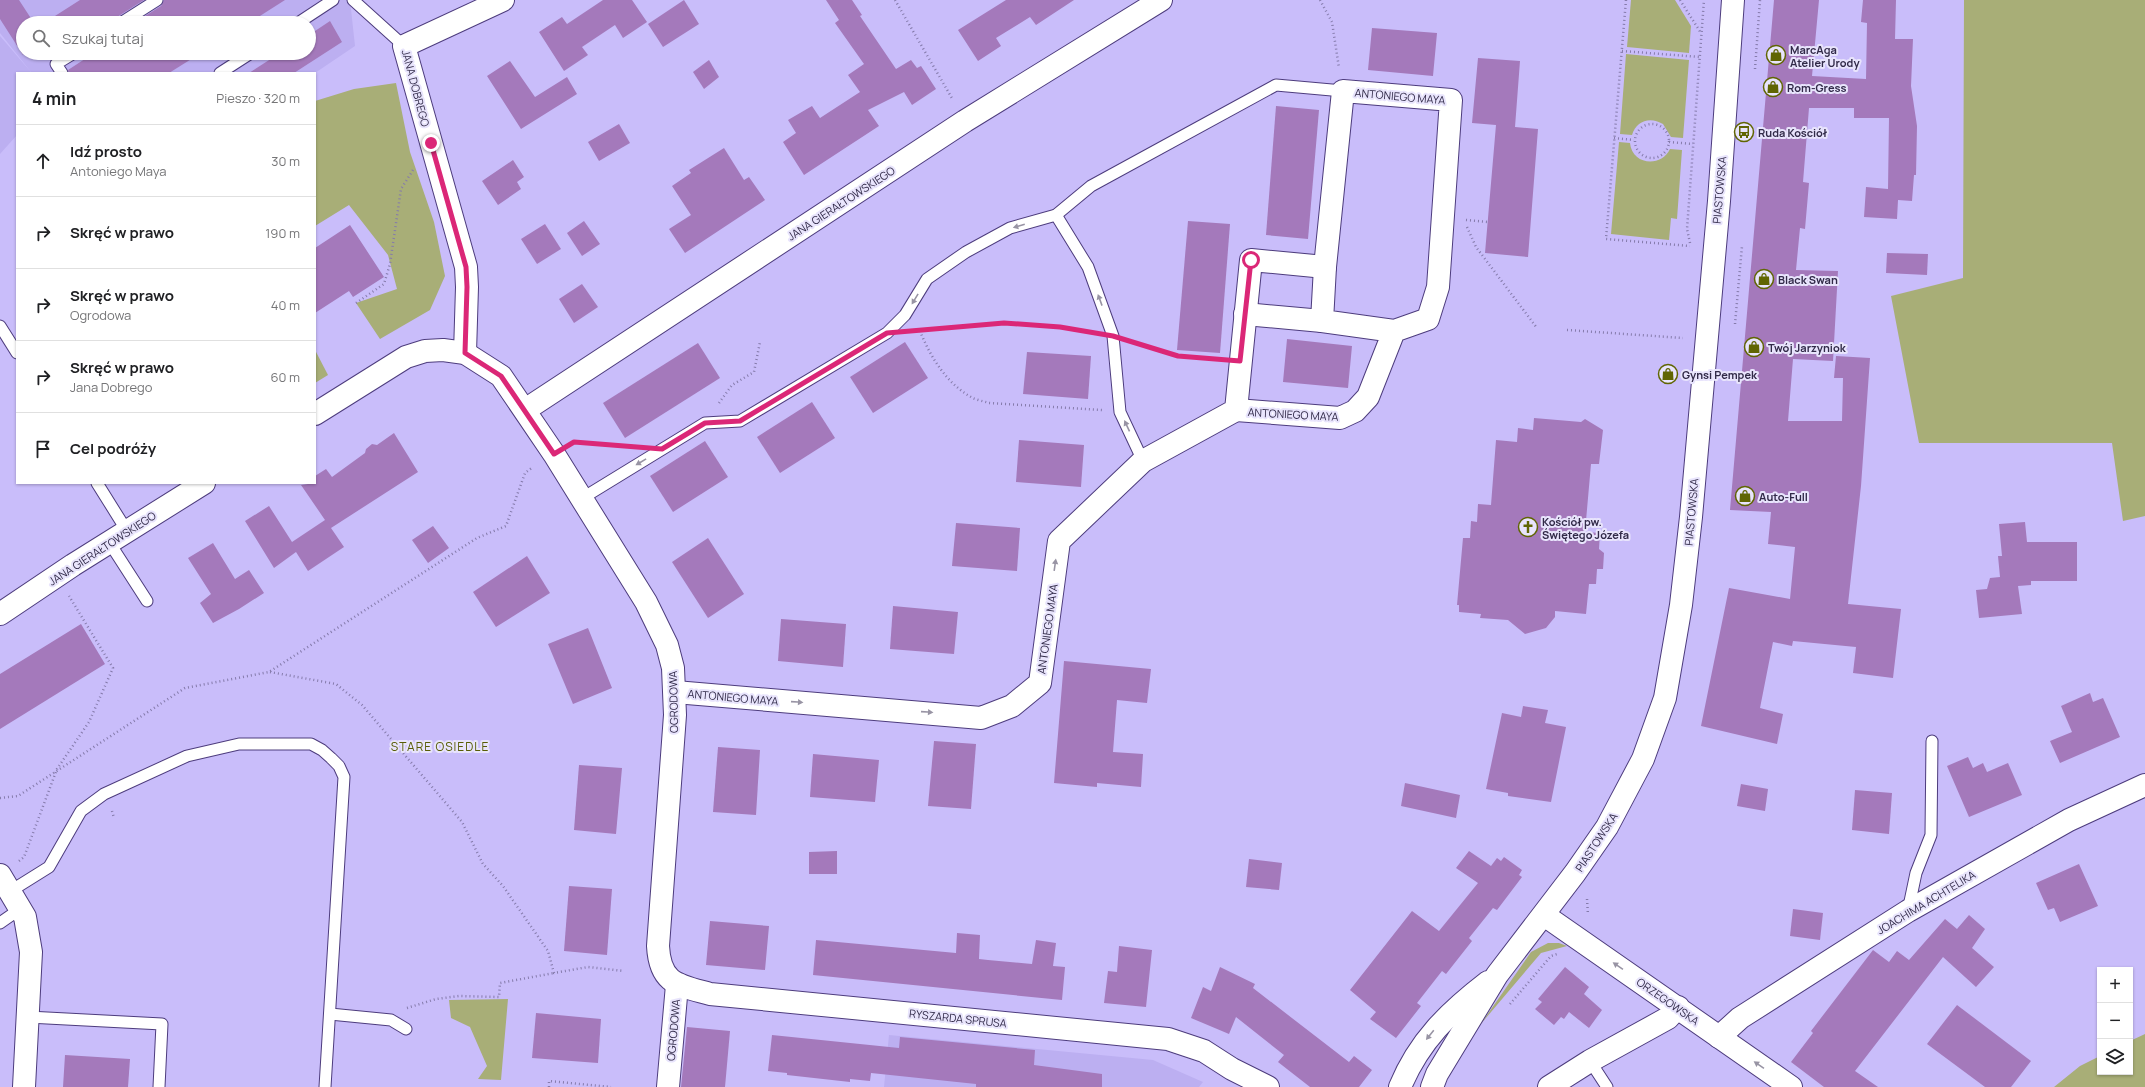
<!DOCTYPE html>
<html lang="pl">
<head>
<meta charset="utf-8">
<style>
	:root { --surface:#fff; --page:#f2f2f2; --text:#202124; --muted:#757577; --line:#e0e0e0 }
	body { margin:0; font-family:Manrope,sans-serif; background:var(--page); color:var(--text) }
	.controls { position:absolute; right:12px; bottom:12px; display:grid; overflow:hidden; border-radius:0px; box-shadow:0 1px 3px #0004 }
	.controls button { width:36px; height:36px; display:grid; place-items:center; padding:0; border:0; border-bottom:1px solid var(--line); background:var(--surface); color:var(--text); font:20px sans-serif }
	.stop { position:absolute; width:12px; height:12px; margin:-9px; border:3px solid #db2777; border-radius:50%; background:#fff }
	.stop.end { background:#db2777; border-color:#fff; box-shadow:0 1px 4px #0008 }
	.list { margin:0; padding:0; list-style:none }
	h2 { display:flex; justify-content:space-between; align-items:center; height:52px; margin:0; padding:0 16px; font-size:17px }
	h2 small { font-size:13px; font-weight:400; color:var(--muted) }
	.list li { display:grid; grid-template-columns:26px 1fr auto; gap:12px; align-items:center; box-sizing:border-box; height:72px; padding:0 16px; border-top:1px solid var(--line) }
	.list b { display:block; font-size:15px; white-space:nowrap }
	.list p { margin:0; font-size:13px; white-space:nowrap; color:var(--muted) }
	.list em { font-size:13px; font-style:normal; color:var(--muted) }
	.icon { flex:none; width:22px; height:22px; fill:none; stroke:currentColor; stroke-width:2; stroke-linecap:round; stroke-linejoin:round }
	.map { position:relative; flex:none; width:2145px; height:1087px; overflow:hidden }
	.search { position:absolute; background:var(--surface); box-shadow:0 1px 3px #0004; left:16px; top:16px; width:300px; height:44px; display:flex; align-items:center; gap:10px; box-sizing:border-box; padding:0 14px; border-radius:22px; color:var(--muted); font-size:15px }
	.panel { position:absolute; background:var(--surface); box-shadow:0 1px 3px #0004; left:16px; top:72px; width:300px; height:412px; border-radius:0px }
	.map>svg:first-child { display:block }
	.built { fill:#bcaff1; fill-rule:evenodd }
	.green { fill:#a8ae77 }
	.building { fill:#a479bb }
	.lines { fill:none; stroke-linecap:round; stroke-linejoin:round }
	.service-casing { stroke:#4d3c7d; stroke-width:13 }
	.minor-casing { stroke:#4d3c7d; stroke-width:24 }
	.tertiary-casing { stroke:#4d3c7d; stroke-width:24 }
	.path { stroke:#857bab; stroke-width:2.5; stroke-dasharray:1 3; stroke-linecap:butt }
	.service { stroke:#fff; stroke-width:11 }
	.minor { stroke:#fff; stroke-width:22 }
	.tertiary { stroke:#fff; stroke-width:22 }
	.oneway { fill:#9894a4 }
	.route { stroke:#db2777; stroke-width:5 }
	.labels { text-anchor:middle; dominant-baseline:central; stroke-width:4; stroke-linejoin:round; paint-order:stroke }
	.poi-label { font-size:11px; font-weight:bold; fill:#312a48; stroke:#e8e4fc; text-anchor:start }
	.street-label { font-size:11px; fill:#312a48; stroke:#e8e4fc }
	.neighbourhood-label { font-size:12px; letter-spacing:1px; fill:#585d05; stroke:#e8e4fc }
</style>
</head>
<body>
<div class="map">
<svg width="2145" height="1087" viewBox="0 0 2145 1087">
	<rect width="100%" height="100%" fill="#c9bdfa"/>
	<!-- built -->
	<g class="built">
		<path d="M0,0H350L355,46L315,73H17V135L0,154V36L31,72L0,33ZM23,23H309V53H23Z"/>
		<polygon points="889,1035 1153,1060 1203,1082 1199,1087 884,1087"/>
	</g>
	<!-- green -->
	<g class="green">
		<polygon points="1631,0 1675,0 1691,26 1689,53 1627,47"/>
		<polygon points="1964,0 2145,0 2145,516 2123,521 2112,443 1919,443 1891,296 1963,278"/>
		<path d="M1626,54L1689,60L1683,138L1671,137L1663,124C1650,116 1636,121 1632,135L1620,134Z"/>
		<polygon points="396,83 410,152 434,222 445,276 430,310 380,339 356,303 397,289 388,255 349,205 315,226 315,101 354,89"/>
		<path d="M1619,142L1630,143C1632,165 1661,168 1670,149L1682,150L1677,219L1671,218L1669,240L1611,234Z"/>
		<polygon points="315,350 328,375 315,383"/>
		<polygon points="1548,943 1559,943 1567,946 1541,953 1480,1025 1531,952"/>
		<polygon points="508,999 501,1080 478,1079 487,1066 470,1027 451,1018 449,1000"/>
		<polygon points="2145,1034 2145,1087 2054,1087 2080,1066 2100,1056 2100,1072 2130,1072 2130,1041"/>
	</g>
	<!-- building -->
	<g class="building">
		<polygon points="0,0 19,0 34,23 23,23 23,55 0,19"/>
		<polygon points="80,0 144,0 117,17 114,23 44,23"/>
		<polygon points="164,0 285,0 249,23 134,23 161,6"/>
		<polygon points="603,0 632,0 647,22 623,38 615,25 582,47 588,55 564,71 539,32 562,17 567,24"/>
		<polygon points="684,0 699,24 663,47 648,24"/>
		<polygon points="826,0 852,0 862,15 860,16 896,69 911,60 917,68 921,66 936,89 912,105 904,92 868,110 879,126 804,175 783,142 796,133 788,120 812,106 820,118 860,92 848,75 864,64 835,23 839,20"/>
		<polygon points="1006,0 1074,0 1036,25 1030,17 996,38 1001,46 978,61 958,30"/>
		<polygon points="1774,0 1819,0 1812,76 1866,79 1867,23 1861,22 1863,0 1896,0 1895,39 1913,39 1911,86 1917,126 1916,175 1914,175 1912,201 1898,200 1897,219 1864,217 1866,187 1888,189 1889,118 1854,118 1854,108 1809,108 1803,182 1809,183 1805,229 1800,228 1796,270 1838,271 1833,361 1793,359 1788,421 1842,421 1843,378 1834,378 1836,356 1870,358 1861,486 1848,604 1901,609 1893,678 1853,673 1856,647 1793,641 1792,646 1773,642 1760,708 1783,714 1777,744 1701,726 1729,588 1790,599 1795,547 1768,544 1771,512 1730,510"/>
		<polygon points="330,21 342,42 294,73 249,73 280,53 309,53 309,35"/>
		<polygon points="1372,28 1437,33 1433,76 1368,70"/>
		<polygon points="94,53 201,53 169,73 69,73 68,70"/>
		<polygon points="1478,58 1520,61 1515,127 1538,129 1528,257 1485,253 1496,125 1472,123"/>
		<polygon points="709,60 719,77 704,89 693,72"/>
		<polygon points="510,61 535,97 567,77 577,94 521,129 487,76"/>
		<polygon points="1276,106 1319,110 1308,239 1266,235"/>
		<polygon points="619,124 630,143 599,161 588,142"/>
		<polygon points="724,148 744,180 749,177 765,200 685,253 669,229 691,215 672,186 691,173 689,170"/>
		<polygon points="513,160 524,177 517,182 521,189 498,205 482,181"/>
		<polygon points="584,221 600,244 582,256 567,233"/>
		<polygon points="1188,221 1230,224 1220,353 1177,350"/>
		<polygon points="545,224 561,249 537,264 521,239"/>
		<polygon points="350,225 384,277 353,297 349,291 315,313 315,248"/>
		<polygon points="1887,253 1928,254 1927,275 1886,273"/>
		<polygon points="582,284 598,307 574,323 559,299"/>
		<polygon points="1287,339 1352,346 1348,388 1283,382"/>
		<polygon points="905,342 928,378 873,413 850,377"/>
		<polygon points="698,343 720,378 625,438 603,403"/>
		<polygon points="1027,352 1091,356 1088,399 1023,394"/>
		<polygon points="812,402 835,438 780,473 757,437"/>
		<polygon points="1534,418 1581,422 1585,419 1603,430 1599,464 1591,464 1585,532 1600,533 1599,549 1604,553 1603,569 1597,569 1596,584 1589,584 1586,614 1555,611 1555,617 1546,628 1525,634 1508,620 1480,618 1481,614 1459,612 1459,605 1457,605 1463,538 1470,538 1471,521 1477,522 1478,504 1491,505 1496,440 1517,442 1518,428 1533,430"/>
		<polygon points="394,433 418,472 331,528 344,547 308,571 296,552 274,568 245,521 269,506 292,542 325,520 301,485 315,483 315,476 326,469 332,477 365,453 366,449 372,444 377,445"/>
		<polygon points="1019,440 1084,445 1081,487 1016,482"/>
		<polygon points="705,441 728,477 673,512 650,476"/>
		<polygon points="2025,522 2027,542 2077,542 2077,581 2031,581 2031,585 2018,586 2022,614 1979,618 1976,590 1987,589 1990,578 2000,577 1998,556 2002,556 1999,524"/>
		<polygon points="956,523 1020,528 1017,571 952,566"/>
		<polygon points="433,526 449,548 428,563 412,540"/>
		<polygon points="708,538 744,594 708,618 672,562"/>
		<polygon points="213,543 235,579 249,570 264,593 239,609 213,623 200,603 211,594 188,558"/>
		<polygon points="527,556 550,593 496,627 473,592"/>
		<polygon points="893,606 958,612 954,654 890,649"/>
		<polygon points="781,619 846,624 843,667 778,661"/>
		<polygon points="81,624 105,664 0,729 0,674"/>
		<polygon points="588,628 612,688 573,704 548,644"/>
		<polygon points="1064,661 1151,669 1147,703 1117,700 1113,752 1143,754 1141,787 1097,783 1097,787 1054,783"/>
		<polygon points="2090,693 2093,702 2103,698 2120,737 2060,763 2050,741 2072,732 2061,706"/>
		<polygon points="1523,706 1548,710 1545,723 1566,727 1551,802 1508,796 1508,793 1486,789 1502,713 1521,717"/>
		<polygon points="934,741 976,744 971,809 928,806"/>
		<polygon points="718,747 760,750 756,815 713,812"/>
		<polygon points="813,754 879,760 875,802 810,797"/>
		<polygon points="1968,757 1973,768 1983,763 1987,772 2008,763 2022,795 1969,817 1947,766"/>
		<polygon points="579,765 622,768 616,834 574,830"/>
		<polygon points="1405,783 1460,795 1456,818 1401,806"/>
		<polygon points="1741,784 1768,789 1765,811 1737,806"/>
		<polygon points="1855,790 1892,793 1889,834 1852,830"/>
		<polygon points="837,851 837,874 809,874 809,852"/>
		<polygon points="1469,851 1491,866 1497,858 1501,861 1504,857 1522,870 1519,875 1522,877 1497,910 1493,908 1469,938 1472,941 1446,974 1442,971 1417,1003 1421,1006 1396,1038 1370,1019 1376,1012 1350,990 1412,911 1439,931 1478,883 1456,868"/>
		<polygon points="1249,859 1282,863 1279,890 1246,887"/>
		<polygon points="2079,864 2098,906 2060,922 2054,908 2048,910 2036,883"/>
		<polygon points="569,886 612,889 607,955 564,951"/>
		<polygon points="1793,909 1823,913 1820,940 1790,936"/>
		<polygon points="1969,915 1985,929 1972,948 1994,967 1976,987 1943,957 1855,1071 1878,1087 1824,1087 1791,1062 1813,1033 1811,1031 1873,950 1889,962 1897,951 1909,960 1945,919 1957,929"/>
		<polygon points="710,921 769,926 765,970 706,965"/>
		<polygon points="957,933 980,935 979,959 988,960 1032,964 1036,940 1056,943 1053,966 1065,967 1062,1000 813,975 816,940 956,953"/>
		<polygon points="1119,946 1152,950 1146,1007 1104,1003 1108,971 1117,972"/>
		<polygon points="1220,967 1255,984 1253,988 1349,1062 1354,1056 1372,1070 1359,1087 1310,1087 1278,1062 1284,1055 1236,1017 1229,1034 1191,1018 1203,987 1211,991"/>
		<polygon points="1565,967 1589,987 1584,994 1602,1010 1589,1028 1569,1012 1564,1019 1561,1017 1554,1025 1535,1009 1542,1002 1538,999"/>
		<polygon points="1957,1005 2031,1061 2011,1087 1985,1087 1927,1044"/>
		<polygon points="536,1013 601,1019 598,1063 532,1058"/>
		<polygon points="687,1027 730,1031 725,1087 681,1087"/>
		<polygon points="772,1035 899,1048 900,1037 1035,1050 1034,1065 1102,1074 1102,1087 976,1087 976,1084 871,1073 870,1081 850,1079 850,1082 787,1075 787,1073 768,1071"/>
		<polygon points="65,1055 130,1059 128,1087 63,1087"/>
	</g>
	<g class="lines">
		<!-- service casing -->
		<g class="service-casing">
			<g id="service">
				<polyline points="353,0 404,46"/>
				<polyline points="121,23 157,0"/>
				<polyline points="298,23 333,0"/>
				<polyline points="62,73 56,64 74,53"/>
				<polyline points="220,73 251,53"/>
				<polyline points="1056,215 1088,267 1113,336 1120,412 1143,461"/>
				<polyline points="0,326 17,353"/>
				<polyline points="97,483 127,531"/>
				<polyline points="581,499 705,423 740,421 887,333 905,315 927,279 966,252 1010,228 1056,215 1091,186 1276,85 1343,91"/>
				<polyline points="109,542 147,601"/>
				<polyline points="9,892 49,867 81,811 104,794 187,756 239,744 311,744 322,750 331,758 339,766 344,777 325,1087"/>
				<polyline points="1908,911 1916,873 1931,835 1932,741"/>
				<polyline points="0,923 20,909"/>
				<polyline points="330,1014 391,1020 406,1029"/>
				<polyline points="28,1017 162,1024 159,1087"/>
				<polyline points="1590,1061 1607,1087"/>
			</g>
		</g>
		<!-- minor casing -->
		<g class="minor-casing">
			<g id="minor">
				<polyline points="1245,314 1322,321"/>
				<polyline points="465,353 467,287 466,267 404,46 503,0"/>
				<polyline points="525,410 965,121 1161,0"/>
				<polyline points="1236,410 1340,418 1355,411 1368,397 1394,331 1428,319 1438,287 1451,100 1343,91 1325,267 1322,321 1394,331"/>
				<polyline points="675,692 981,718 1012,706 1040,683 1059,541 1143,461 1236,410 1251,260 1325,267"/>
				<polyline points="0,875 25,917 31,952 24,1087"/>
				<polyline points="1544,915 1791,1087"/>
				<polyline points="1719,1037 1740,1018 1908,911 2069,820 2145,785"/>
				<polyline points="668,1087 677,985"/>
				<polyline points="1549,1087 1590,1061 1668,1018 1678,1007"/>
			</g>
		</g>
		<!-- tertiary casing -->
		<g class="tertiary-casing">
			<g id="tertiary">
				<path d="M315,414L406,357L425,351L443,350L465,353L501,376L554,454L646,602L667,645L673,668L675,715L658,946C660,984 678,985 710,994L1168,1039L1204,1051L1232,1069L1268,1087"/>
				<polyline points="0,614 73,565 204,483"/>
				<path d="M1400,1087C1419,1041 1449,1012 1488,982"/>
				<polyline points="1432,1087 1437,1074 1497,975 1575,873 1607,827 1643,759 1665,698 1681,605 1691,517 1719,201 1733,0"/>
			</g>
		</g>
		<!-- path -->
		<g class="path">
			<polyline points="895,0 953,100"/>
			<polyline points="1320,0 1332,22 1339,68"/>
			<polyline points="1626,0 1606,239 1690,246"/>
			<polyline points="1680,0 1701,33"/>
			<polyline points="1622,51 1700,57"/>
			<polyline points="1755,69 1760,0"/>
			<circle cx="1652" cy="141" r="17"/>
			<polyline points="1614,138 1634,140"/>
			<polyline points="1669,142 1693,144"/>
			<polyline points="1466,220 1488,222"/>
			<polyline points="1467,227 1476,247 1537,328"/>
			<polyline points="1690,243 1687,229 1704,0"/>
			<polyline points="356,303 384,284 390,264 401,189 413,170"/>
			<polyline points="1735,324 1742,246"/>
			<polyline points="1567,330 1683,338"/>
			<polyline points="916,331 1004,323 1060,327 1092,332"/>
			<path d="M920,331C930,356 946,383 971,397C976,400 983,401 989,403L1102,410"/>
			<polyline points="1131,342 1177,356 1216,359"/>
			<polyline points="719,403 732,385 754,372 760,342"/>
			<polyline points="575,442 630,446"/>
			<polyline points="270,672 336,684 362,705 462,822 483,864 503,886 548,951 554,973 588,967 624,971"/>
			<polyline points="0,798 18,796 185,688 269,672 477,538 506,526 525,473 533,467"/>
			<polyline points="112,811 114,818"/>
			<polyline points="19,861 24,857 57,769 89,722 113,668 69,596"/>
			<polyline points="1587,899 1588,915"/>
			<polyline points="1510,1004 1551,956 1557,954"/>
			<polyline points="407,1008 436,999 459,996 499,997 500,983 554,973"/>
			<polyline points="549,1087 549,1081 611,1087"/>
		</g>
		<!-- service -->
		<use href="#service" class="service"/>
		<!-- minor -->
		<use href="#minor" class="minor"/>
		<!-- tertiary -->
		<use href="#tertiary" class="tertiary"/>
	</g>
	<!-- one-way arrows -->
	<defs><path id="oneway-solid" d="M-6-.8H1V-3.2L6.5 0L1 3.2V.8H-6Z"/></defs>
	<g class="oneway">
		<use href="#oneway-solid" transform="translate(1019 226) rotate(164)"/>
		<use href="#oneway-solid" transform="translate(915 299) rotate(121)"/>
		<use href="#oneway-solid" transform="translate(1100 300) rotate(-110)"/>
		<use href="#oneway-solid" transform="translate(1127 426) rotate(-115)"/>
		<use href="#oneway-solid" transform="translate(641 462) rotate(149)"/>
		<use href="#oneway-solid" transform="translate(1055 565) rotate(-82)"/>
		<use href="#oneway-solid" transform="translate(797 702) rotate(4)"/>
		<use href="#oneway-solid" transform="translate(927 712) rotate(4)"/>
		<use href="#oneway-solid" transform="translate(1618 966) rotate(-146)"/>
		<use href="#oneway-solid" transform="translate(1430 1035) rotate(129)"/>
		<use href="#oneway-solid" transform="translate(1759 1065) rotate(-146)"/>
	</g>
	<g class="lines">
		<!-- route -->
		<polyline class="route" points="431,143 466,267 467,287 465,353 501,376 554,454 574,442 662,449 705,423 740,421 887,333 1004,323 1060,327 1113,336 1178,356 1240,361 1251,260"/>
	</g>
	<!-- icons -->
	<defs>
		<g id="shop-ring" transform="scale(1)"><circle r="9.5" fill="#e8e4fc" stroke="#606502" stroke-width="1.5"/><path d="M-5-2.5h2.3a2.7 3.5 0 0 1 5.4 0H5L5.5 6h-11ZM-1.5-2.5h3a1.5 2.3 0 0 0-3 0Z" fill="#606502"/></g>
		<g id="bus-ring" transform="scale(1)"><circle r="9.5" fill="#e8e4fc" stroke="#606502" stroke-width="1.5"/><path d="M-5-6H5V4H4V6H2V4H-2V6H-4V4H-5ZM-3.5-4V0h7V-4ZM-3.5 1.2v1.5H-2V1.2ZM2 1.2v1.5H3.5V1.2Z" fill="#606502"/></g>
		<g id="church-ring" transform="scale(1)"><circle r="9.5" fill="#e8e4fc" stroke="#606502" stroke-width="1.5"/><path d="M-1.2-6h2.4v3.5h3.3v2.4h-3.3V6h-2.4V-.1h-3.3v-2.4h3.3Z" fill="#606502"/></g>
	</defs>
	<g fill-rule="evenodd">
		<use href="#shop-ring" x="1776" y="55"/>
		<use href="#shop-ring" x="1773" y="87"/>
		<use href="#bus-ring" x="1744" y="132"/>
		<use href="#shop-ring" x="1764" y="279"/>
		<use href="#shop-ring" x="1754" y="347"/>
		<use href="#shop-ring" x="1668" y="374"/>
		<use href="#shop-ring" x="1745" y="496"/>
		<use href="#church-ring" x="1528" y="527"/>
	</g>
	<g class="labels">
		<!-- poi labels -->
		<g class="poi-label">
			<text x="1790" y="49">MarcAga<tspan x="1790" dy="13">Atelier Urody</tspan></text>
			<text x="1787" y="87">Rom-Gress</text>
			<text x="1758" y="132">Ruda Kościół</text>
			<text x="1778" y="279">Black Swan</text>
			<text x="1768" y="347">Twój Jarzyniok</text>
			<text x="1682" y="374">Gynsi Pempek</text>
			<text x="1759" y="496">Auto-Full</text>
			<text x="1542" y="521">Kościół pw.<tspan x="1542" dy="13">Świętego Józefa</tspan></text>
		</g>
		<!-- street labels -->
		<g class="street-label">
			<text transform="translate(416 88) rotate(75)">JANA DOBREGO</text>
			<text transform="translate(1400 96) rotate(5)">ANTONIEGO MAYA</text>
			<text transform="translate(1719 190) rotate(-85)">PIASTOWSKA</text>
			<text transform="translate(841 203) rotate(-33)">JANA GIERAŁTOWSKIEGO</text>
			<text transform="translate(1293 414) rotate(3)">ANTONIEGO MAYA</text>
			<text transform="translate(1691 512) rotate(-85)">PIASTOWSKA</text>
			<text transform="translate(102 548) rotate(-33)">JANA GIERAŁTOWSKIEGO</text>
			<text transform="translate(1047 629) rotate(-82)">ANTONIEGO MAYA</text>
			<text transform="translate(733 697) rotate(5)">ANTONIEGO MAYA</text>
			<text transform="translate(673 702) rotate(-91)">OGRODOWA</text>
			<text transform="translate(1596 842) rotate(-57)">PIASTOWSKA</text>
			<text transform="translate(1926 902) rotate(-31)">JOACHIMA ACHTELIKA</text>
			<text transform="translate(1668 1001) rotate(35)">ORZEGOWSKA</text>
			<text transform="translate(958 1018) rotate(6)">RYSZARDA SPRUSA</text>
			<text transform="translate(673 1030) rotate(-85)">OGRODOWA</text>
		</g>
		<!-- neighbourhood labels -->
		<g class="neighbourhood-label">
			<text x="440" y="746">STARE OSIEDLE</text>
		</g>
	</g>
</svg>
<div class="controls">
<button>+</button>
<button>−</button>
<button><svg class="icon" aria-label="layers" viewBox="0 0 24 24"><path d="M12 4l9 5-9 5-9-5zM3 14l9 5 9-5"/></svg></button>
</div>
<div class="stop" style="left:1251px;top:260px"></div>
<div class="stop end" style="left:431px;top:143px"></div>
<div class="search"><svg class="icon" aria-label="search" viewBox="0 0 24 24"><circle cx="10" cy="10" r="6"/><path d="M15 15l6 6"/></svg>Szukaj tutaj</div>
<section class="panel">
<h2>4 min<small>Pieszo · 320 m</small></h2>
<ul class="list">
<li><svg class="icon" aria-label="ahead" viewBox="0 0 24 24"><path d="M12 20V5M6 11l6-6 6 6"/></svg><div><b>Idź prosto</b><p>Antoniego Maya</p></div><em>30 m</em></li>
<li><svg class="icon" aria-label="right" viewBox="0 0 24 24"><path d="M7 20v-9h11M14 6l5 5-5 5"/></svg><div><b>Skręć w prawo</b></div><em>190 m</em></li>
<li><svg class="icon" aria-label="right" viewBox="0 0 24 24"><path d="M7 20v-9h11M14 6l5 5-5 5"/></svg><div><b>Skręć w prawo</b><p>Ogrodowa</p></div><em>40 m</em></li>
<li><svg class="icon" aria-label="right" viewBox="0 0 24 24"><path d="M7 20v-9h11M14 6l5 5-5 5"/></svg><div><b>Skręć w prawo</b><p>Jana Dobrego</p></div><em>60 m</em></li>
<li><svg class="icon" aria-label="arrive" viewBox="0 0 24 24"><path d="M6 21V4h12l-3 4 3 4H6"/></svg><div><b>Cel podróży</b></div></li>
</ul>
</section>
</div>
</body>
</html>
